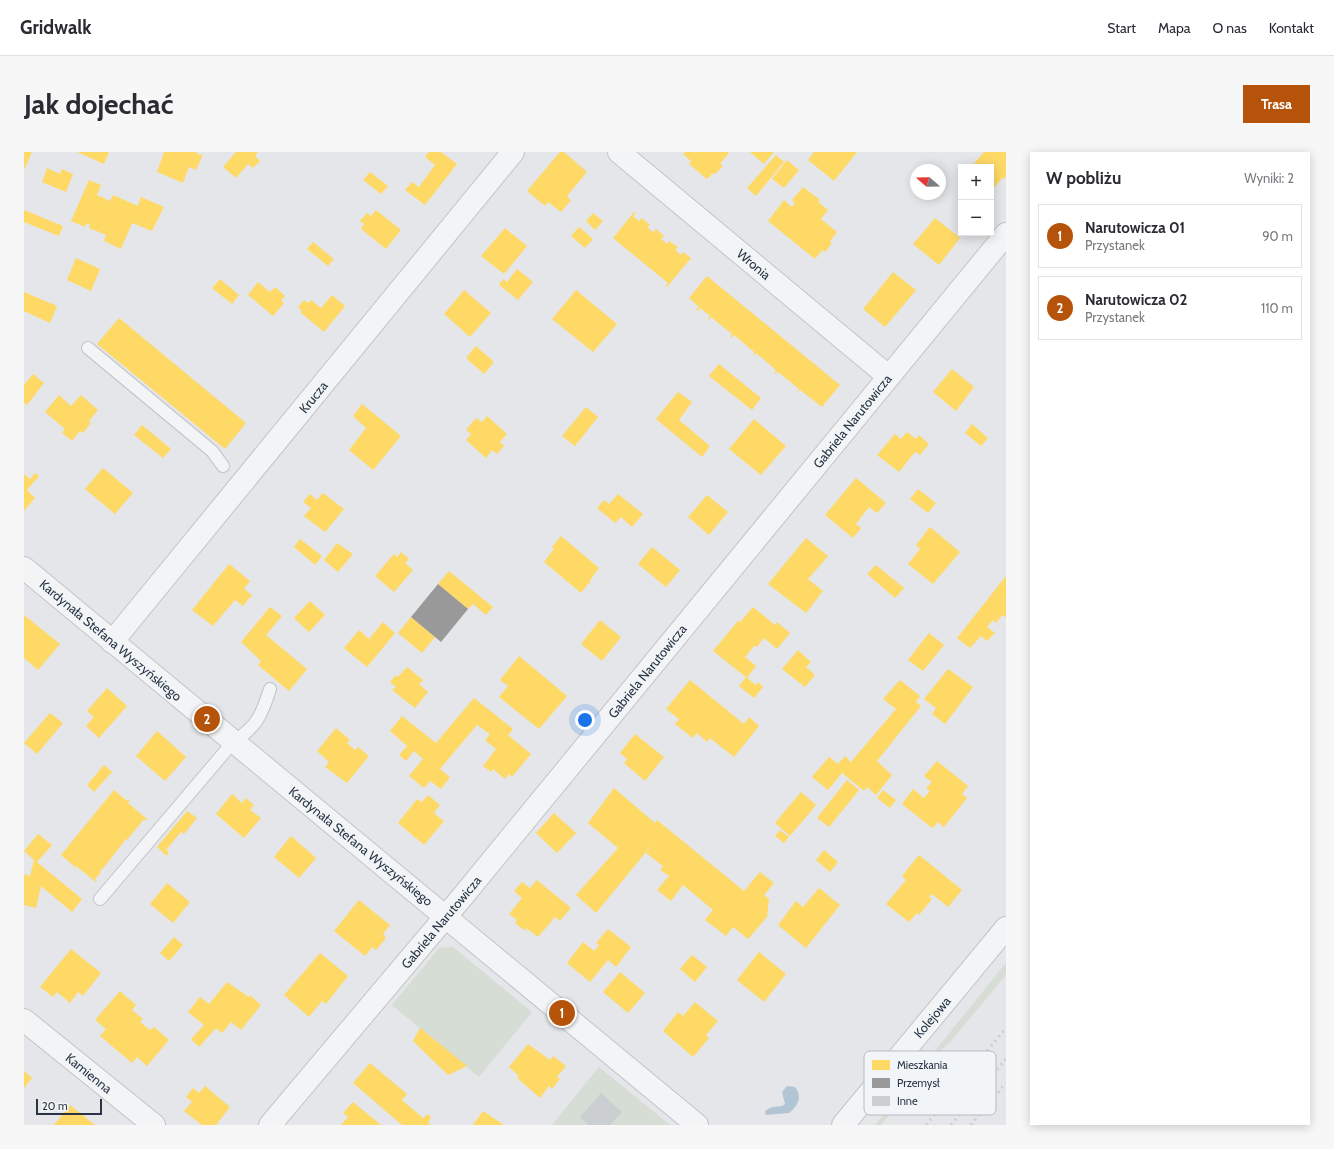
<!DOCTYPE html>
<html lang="pl">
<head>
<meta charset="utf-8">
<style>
	:root { --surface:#fff; --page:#f7f7f7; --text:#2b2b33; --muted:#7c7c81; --line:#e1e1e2; --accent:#b45309 }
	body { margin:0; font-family:Cabin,sans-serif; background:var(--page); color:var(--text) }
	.controls { position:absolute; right:12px; top:12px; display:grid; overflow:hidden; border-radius:0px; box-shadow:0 2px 10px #0003 }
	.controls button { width:36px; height:36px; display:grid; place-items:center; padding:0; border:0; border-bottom:1px solid var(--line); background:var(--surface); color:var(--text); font:20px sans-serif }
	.compass { position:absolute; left:886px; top:12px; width:36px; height:36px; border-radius:50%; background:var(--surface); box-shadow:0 2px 10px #0003; rotate:290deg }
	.scale { position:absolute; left:12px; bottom:10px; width:66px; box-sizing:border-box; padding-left:4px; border:2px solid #293544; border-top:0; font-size:11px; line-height:14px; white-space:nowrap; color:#293544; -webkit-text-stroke:3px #f2f5f8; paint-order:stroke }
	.you { position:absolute; left:561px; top:568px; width:14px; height:14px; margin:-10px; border:3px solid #fff; border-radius:50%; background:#1a73e8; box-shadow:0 0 0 6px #1a73e833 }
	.badge { display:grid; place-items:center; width:26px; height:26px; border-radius:50%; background:var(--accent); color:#fff; font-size:13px; font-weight:700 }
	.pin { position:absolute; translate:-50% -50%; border:2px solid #fff; box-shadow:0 1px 4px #0006 }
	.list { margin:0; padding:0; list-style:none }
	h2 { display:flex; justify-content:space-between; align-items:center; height:52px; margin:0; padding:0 16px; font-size:17px }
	h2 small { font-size:13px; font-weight:400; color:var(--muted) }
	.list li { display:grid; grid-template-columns:26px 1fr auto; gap:12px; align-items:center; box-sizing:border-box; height:64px; margin:0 8px 8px; padding:0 8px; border:1px solid var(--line); border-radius:0px }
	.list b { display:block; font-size:15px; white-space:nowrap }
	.list p { margin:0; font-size:13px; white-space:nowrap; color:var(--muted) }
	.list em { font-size:13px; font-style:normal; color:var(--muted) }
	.map { position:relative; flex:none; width:982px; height:973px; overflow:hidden; border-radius:0px }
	header { display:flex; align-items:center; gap:24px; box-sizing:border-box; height:56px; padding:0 20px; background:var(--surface); border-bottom:1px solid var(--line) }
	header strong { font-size:19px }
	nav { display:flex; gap:22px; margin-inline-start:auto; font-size:14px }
	.intro { display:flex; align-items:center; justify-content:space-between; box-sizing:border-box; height:96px; padding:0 24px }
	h1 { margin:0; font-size:28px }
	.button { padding:10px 18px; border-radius:0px; background:var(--accent); color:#fff; font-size:14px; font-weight:700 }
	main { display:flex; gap:24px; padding:0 24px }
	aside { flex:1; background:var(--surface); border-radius:0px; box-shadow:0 2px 10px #0003 }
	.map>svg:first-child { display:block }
	.green { fill:#d5ddd4 }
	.water { fill:#b2c5d5 }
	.homes { fill:#ffd966 }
	.industry { fill:#999 }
	.building { fill:#cccfd2 }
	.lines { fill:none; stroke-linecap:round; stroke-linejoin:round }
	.service-casing { stroke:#c2c4c7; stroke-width:14 }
	.minor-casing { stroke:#c2c4c7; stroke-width:24 }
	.service { stroke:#f3f4f6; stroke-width:12 }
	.minor { stroke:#f3f4f6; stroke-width:22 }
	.rail { stroke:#ccced1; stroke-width:3; stroke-dasharray:2 4; stroke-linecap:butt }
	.labels { text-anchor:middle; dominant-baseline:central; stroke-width:4; stroke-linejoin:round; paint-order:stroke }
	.street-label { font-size:13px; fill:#293544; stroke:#f2f5f8 }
	.key { fill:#f2f5f8; stroke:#b6bbc2; stroke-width:1 }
	.key-label { font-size:11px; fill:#293544 }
</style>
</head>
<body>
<header>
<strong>Gridwalk</strong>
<nav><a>Start</a><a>Mapa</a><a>O nas</a><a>Kontakt</a></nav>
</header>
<div class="intro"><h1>Jak dojechać</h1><a class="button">Trasa</a></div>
<main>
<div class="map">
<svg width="982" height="973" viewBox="0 0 982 973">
	<rect width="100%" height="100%" fill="#e4e6e9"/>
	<!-- green -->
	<g class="green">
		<polygon points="429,795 508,860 455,925 368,853 415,796"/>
		<polygon points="982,811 982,823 927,889 899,916 892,931 857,973 851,973"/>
		<polygon points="575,915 646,973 528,973"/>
	</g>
	<!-- water -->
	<path class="water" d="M763,934L771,935C779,944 774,954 765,961L742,963L741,959C749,952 755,957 761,952L758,940Z"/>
	<!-- homes -->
	<g class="homes">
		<polygon points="0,0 8,0 0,18"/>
		<polygon points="53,0 85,0 80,12"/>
		<polygon points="140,0 173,0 173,2 176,3 179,2 172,18 165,15 159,31 133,20"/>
		<polygon points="212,0 234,0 231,4 236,9 229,16 224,12 212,26 199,15"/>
		<polygon points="405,0 417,0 433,12 401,53 381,38 388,30 395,35 411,13 401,5"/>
		<polygon points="536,0 540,0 563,20 543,44 547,48 537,60 524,50 521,54 503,39"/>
		<polygon points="661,0 704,0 705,1 696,12 699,14 691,22 689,21 683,27 665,12 667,9 659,2"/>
		<polygon points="726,0 750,0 740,12"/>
		<polygon points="790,0 833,0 810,29 784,8"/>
		<polygon points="960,0 982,0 982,24 980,27 978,26 970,36 967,34 967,15 947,15"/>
		<polygon points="752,3 760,10 732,44 723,36"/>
		<polygon points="763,8 775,18 760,36 748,27"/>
		<polygon points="23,16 36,22 38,17 49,22 42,40 18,30"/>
		<polygon points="346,20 364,34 357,42 339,28"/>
		<polygon points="65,28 77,33 73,43 86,49 89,43 114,54 117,45 140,55 128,79 108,71 97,97 80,89 82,83 65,76 66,73 62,71 61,75 47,69"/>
		<polygon points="779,35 796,48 794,50 804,58 797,67 813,80 806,89 808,91 801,100 798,98 791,107 744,69 760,48 768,55 771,51 768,48"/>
		<polygon points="0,58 39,74 35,84 0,70"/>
		<polygon points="352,58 377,78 362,97 337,77 340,72 336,69 343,61 347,64"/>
		<polygon points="610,60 612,61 609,64 615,69 618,66 626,73 623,75 629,80 632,77 640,84 637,87 643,92 645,89 654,95 651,98 657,103 659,100 667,106 643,135 642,134 644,131 589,86"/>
		<polygon points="569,61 579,69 571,78 562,69"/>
		<polygon points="911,66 936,86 915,113 889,92"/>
		<polygon points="555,75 569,87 561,96 547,84"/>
		<polygon points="481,76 503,94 480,122 457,104"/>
		<polygon points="289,90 310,107 304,114 283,97"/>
		<polygon points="52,106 76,117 67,139 43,128"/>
		<polygon points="493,117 509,130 494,148 475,133 479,127 483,130"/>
		<polygon points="869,120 892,138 861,175 839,157"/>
		<polygon points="683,124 816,233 798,255 776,238 772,240 775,237 754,220 750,222 752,218 732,201 729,204 730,200 710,183 707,186 706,185 708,182 687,165 685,168 684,167 686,164 676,156 674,159 672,158 675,155 665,146"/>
		<polygon points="196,127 215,143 208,152 188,136"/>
		<polygon points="234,130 246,140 251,135 261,144 257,149 260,151 249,164 224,143"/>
		<polygon points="440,138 467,161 446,185 420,162"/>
		<polygon points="552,138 593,172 569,200 528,167"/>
		<polygon points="0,140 33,154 26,171 0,159"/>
		<polygon points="308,143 321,154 300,180 276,160 278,159 274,155 280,148 284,151 287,148 297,156"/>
		<polygon points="95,166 222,271 201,297 73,192"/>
		<polygon points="452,194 470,210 460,222 442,206"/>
		<polygon points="695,212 737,246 728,258 685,224"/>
		<polygon points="928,217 950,235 932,259 909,240"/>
		<polygon points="9,222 20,231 3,253 0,251 0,233"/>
		<polygon points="654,240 668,250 655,268 686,294 678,305 632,267"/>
		<polygon points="35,243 47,254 57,243 74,258 65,269 67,271 59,281 56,279 48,289 38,281 41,277 21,260"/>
		<polygon points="338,252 377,284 349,318 325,298 342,276 329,264"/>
		<polygon points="562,255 574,265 551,294 538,284"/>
		<polygon points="463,264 483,282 476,290 480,294 473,302 468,298 462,306 442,288 447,282 442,278 452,266 458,270"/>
		<polygon points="730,267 762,294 737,323 705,297"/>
		<polygon points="948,272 964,286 957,294 941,281"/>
		<polygon points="118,273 147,297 139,306 110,283"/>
		<polygon points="883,280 892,287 895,283 905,292 896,303 891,300 875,320 853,303 871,282 877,287"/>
		<polygon points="79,316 109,341 91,362 61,337"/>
		<polygon points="11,321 15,324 3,338 11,346 0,359 0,322 6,327"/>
		<polygon points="832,326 862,351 853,361 845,355 832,372 837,376 829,386 801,363"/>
		<polygon points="894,337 912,351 904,361 886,347"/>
		<polygon points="299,341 320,357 301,380 280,364 287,356 279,350 286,342 293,348"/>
		<polygon points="594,342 619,362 608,375 597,365 591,371 573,356 580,348 585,352"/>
		<polygon points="683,343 704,360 685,383 664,365"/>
		<polygon points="906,375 936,400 909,432 884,412 896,397 892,393"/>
		<polygon points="537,384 575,416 567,427 565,430 567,431 564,432 557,441 520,410 530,397 528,395"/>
		<polygon points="782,386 804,404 784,427 799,439 782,461 744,432"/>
		<polygon points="276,387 298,404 291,413 270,395"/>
		<polygon points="313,391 329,402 314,420 300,408"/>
		<polygon points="628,395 656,418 642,435 614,412"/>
		<polygon points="377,400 385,407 381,411 389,418 370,440 351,424 370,402 373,405"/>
		<polygon points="205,412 226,429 220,437 228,443 219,454 211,448 189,474 168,458"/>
		<polygon points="852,413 880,436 871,446 843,422"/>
		<polygon points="425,419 469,455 462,463 449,452 444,457 414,432"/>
		<polygon points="982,424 982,465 978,463 972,471 969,468 963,475 971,481 963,489 957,484 946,496 933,486"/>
		<polygon points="286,449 301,463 285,480 270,466"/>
		<polygon points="246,455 258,464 242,483 283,517 265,539 234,513 237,509 217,490"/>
		<polygon points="729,455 751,473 753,470 766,481 753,497 740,486 733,495 730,494 721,505 732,514 723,526 689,499 714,469 716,470"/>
		<polygon points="0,463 36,492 14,518 0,506"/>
		<polygon points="387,465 411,485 398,501 374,481"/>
		<polygon points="576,468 597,485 578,509 557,492"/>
		<polygon points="359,470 371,481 343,515 320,496 335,478 345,487"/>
		<polygon points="905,481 920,493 899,519 884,508"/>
		<polygon points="774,498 787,510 782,515 791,523 781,535 758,517"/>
		<polygon points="495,504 543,544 515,577 475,545 484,534 476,528"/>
		<polygon points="383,515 399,528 395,532 404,540 391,556 368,538 372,535 366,530 372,523 374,525"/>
		<polygon points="924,517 949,535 921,572 908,562 912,556 900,547"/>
		<polygon points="722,525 732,533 734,530 739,535 730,546 715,534"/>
		<polygon points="666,528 720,572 725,565 735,574 710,605 686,586 683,590 673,581 669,586 651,572 655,567 642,557"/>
		<polygon points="876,528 896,544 892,550 897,554 853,609 868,623 852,643 843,635 840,639 818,621 804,638 788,625 805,605 814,612 821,604 827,610 872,557 859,547"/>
		<polygon points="83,536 103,554 75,586 62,574 70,565 63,559"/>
		<polygon points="450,546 489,577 484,583 507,602 488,625 485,622 481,627 469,617 467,620 459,614 472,597 461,588 466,582 453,573 416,617 426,625 417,637 406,629 400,636 385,624 399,607 390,599 382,609 375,603 383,594 366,579 378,564 412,591"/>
		<polygon points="26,561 39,571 13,602 0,591"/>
		<polygon points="312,576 326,588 323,591 331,598 334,595 345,604 323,631 301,615 305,610 293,599"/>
		<polygon points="133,579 162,605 141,629 112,604"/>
		<polygon points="611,582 640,605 621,629 600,611 603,607 596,601"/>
		<polygon points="913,609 944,634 938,642 943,646 920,675 914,670 908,676 878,652 889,637 900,646 906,639 902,636 908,630 900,624"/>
		<polygon points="80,613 88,620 70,640 63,633"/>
		<polygon points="823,628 835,638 805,675 793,666"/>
		<polygon points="590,636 631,671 633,668 720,739 736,720 750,731 740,743 745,747 743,765 724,787 709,775 702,784 681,768 689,758 659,733 647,749 633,738 645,724 636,718 639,714 622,701 631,689 572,761 552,743 594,696 564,671"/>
		<polygon points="90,638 103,649 105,647 106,648 104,651 123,667 122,669 120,667 103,688 102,687 81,714 76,719 77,720 71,727 73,729 72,730 52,714 49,717 50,714 37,703"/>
		<polygon points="859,638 872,648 866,656 853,646"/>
		<polygon points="777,640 792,653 766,684 751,671"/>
		<polygon points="208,642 218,651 222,646 230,653 226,658 237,666 220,686 192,662"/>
		<polygon points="404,643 416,653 410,661 420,669 400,693 374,671 393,647 398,650"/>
		<polygon points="163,659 173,666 160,682 157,680 142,698 145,700 143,704 133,695"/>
		<polygon points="530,661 552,681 533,701 512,681"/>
		<polygon points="756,678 765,685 760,691 751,684"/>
		<polygon points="14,682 28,693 13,710 58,747 48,760 17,734 12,756 0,753 0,722 6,724 10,708 0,699"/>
		<polygon points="267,684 292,706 275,726 250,705"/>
		<polygon points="800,698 814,710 806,720 792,708"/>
		<polygon points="895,703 938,738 924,755 908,742 905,745 908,747 895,763 893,761 885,770 862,752 882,728 878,724"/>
		<polygon points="513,728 547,756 536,769 531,765 514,785 502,776 501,779 491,771 493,768 485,762 498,746 490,739 498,730 506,736"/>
		<polygon points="143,731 166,750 149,771 126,752"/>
		<polygon points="795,736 816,753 782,796 754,773 772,749 779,755"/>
		<polygon points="335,748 366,773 359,782 362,786 352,798 348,795 341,804 310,779"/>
		<polygon points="584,777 607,795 592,815 584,808 566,830 543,811 559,790 570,799 575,793 572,791"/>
		<polygon points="150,785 159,793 145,809 136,801"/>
		<polygon points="47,797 77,821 59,844 54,840 46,851 33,840 29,845 16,835"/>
		<polygon points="735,800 762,822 740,850 713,828"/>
		<polygon points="296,801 324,824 302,852 298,849 285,865 260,843"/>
		<polygon points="668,803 683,815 671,830 656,817"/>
		<polygon points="596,820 621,841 604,861 579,840"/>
		<polygon points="203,830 225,845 226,843 237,853 217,878 207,870 198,881 192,876 175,895 167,887 180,873 164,860 176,845 185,852"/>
		<polygon points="96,839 112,853 108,858 119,867 116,870 126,878 130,875 145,888 123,914 113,905 108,911 76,884 82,877 71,868"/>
		<polygon points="671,850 694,869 682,883 685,886 669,905 639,879 654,860 659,864"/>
		<polygon points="396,876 443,914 424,923 389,889"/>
		<polygon points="504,892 526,908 529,904 542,914 533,925 536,927 528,937 525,934 516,946 493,926 495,924 485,915"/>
		<polygon points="346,911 383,942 378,948 399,966 404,962 407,965 404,971 407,973 378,973 329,931"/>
		<polygon points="0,919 8,926 0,936"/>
		<polygon points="181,934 206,955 192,973 178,973 160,959 168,950 162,945 169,936 175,941"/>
		<polygon points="329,950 357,973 317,973 324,965 319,961"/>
		<polygon points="46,953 71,973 30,973"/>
		<polygon points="459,959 480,973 449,973"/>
	</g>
	<!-- industry -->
	<polygon class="industry" points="414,432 444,457 417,490 387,465"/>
	<!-- building -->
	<polygon class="building" points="577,941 598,960 586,973 565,973 556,965"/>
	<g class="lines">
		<!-- service casing -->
		<g class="service-casing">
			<g id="service">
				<polyline points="64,196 188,299 199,314"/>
				<path d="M76,747L210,589C233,575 238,562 246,537"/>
			</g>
		</g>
		<!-- minor casing -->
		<g class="minor-casing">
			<g id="minor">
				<polyline points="595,0 864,224"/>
				<polyline points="0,416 673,973"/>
				<polyline points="88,490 489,0"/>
				<polyline points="0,868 130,973"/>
				<polyline points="246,973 439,744 982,82"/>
				<polyline points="819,973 982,776"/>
			</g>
		</g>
		<!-- service -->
		<use href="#service" class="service"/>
		<!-- minor -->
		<use href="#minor" class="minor"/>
		<!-- rail -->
		<g class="rail">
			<polyline points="902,973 982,876"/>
			<polyline points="927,973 982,907"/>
			<polyline points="947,973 982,931"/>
		</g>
	</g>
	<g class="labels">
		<!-- street labels -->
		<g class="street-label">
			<text transform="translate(730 112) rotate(40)">Wronia</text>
			<text transform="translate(289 245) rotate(-51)">Krucza</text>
			<text transform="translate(828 269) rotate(-51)">Gabriela Narutowicza</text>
			<text transform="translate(87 488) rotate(40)">Kardynała Stefana Wyszyńskiego</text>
			<text transform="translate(623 519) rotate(-51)">Gabriela Narutowicza</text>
			<text transform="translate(337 694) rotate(39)">Kardynała Stefana Wyszyńskiego</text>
			<text transform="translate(417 770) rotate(-50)">Gabriela Narutowicza</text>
			<text transform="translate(908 865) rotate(-50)">Kolejowa</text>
			<text transform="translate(65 921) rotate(39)">Kamienna</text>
		</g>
	</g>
	<!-- legend -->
	<rect x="840" y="899" width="132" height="64" rx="6" class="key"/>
	<rect x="848" y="908" width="18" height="10" fill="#ffd966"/>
	<rect x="848" y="926" width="18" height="10" fill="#999"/>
	<rect x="848" y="944" width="18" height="10" fill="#cccfd2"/>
	<g class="key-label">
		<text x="873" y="917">Mieszkania</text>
		<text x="873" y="935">Przemysł</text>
		<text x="873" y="953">Inne</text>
	</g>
</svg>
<div class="controls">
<button>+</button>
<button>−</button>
</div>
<svg class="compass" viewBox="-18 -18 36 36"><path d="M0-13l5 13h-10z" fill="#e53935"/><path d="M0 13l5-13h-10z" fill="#7c7c81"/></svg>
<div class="scale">20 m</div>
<div class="you"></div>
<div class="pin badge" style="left:538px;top:861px">1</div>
<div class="pin badge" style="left:183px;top:567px">2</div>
</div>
<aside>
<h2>W pobliżu<small>Wyniki: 2</small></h2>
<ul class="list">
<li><span class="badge">1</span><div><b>Narutowicza 01</b><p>Przystanek</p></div><em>90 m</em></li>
<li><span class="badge">2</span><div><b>Narutowicza 02</b><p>Przystanek</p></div><em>110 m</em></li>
</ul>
</aside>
</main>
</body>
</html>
